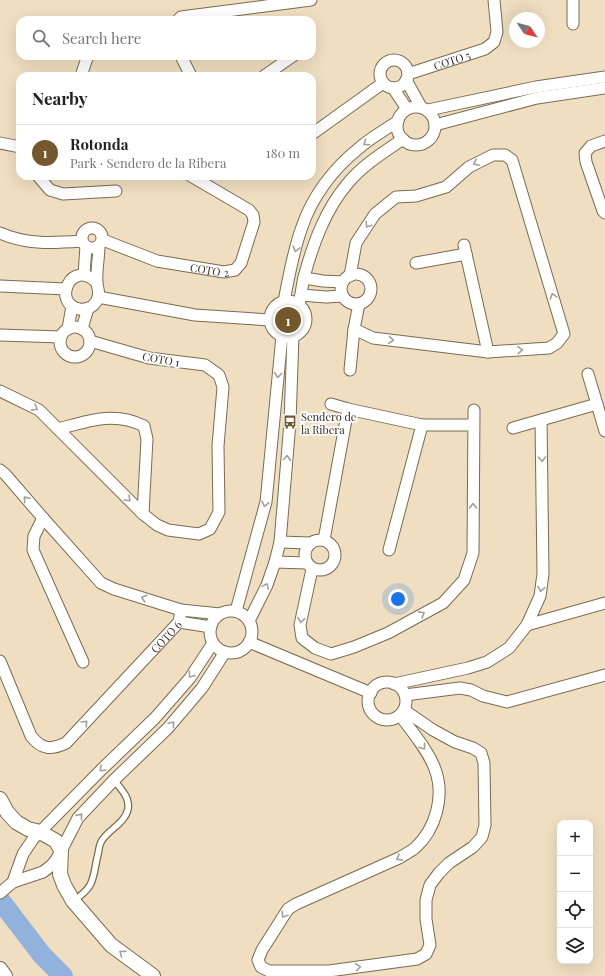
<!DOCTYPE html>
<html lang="en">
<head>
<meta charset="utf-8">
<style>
	:root { --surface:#fff; --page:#f6f6f6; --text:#222; --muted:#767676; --line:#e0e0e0; --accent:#74572b }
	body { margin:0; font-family:"Playfair Display",serif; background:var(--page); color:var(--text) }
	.controls { position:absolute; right:12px; bottom:12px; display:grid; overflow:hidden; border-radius:8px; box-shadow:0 4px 16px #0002 }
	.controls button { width:36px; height:36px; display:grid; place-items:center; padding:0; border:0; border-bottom:1px solid var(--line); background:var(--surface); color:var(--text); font:20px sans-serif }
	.compass { position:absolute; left:509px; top:12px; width:36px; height:36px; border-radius:50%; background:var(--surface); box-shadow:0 4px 16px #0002; rotate:125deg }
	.you { position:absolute; left:398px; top:599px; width:14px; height:14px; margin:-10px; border:3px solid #fff; border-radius:50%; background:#1a73e8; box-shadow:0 0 0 6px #1a73e833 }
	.badge { display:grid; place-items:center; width:26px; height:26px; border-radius:50%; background:var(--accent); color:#fff; font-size:13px; font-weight:700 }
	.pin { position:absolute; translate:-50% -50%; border:2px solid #fff; box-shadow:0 1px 4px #0006 }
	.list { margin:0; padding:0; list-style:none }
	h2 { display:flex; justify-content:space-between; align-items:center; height:52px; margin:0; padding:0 16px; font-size:17px }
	h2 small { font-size:13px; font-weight:400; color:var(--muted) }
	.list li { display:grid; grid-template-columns:26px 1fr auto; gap:12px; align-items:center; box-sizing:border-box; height:56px; padding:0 16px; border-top:1px solid var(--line) }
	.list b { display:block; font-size:15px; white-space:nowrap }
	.list p { margin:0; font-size:13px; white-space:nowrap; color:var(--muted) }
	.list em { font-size:13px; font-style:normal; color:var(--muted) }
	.icon { flex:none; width:22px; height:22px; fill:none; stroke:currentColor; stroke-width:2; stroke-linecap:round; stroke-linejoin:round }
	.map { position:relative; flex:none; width:605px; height:976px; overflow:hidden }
	.search { position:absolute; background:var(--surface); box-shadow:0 4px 16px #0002; left:16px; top:16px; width:300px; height:44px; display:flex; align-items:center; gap:10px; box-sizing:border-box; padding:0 14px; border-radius:12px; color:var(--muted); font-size:15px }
	.panel { position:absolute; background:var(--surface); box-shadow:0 4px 16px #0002; left:16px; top:72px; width:300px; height:108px; border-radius:12px }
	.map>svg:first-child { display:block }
	.green { fill:#a2be9a }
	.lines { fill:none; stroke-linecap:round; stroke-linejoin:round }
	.river { stroke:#91b2dc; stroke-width:20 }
	.service-casing { stroke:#7a6b50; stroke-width:8 }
	.minor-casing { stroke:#7a6b50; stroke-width:13 }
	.tertiary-casing { stroke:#7a6b50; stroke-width:16 }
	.service { stroke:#fff; stroke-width:5.5 }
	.minor { stroke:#fff; stroke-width:11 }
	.tertiary { stroke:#fff; stroke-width:14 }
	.oneway { stroke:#a2a09a }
	.labels { text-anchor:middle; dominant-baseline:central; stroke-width:3.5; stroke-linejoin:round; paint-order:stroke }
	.street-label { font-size:11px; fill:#312b1f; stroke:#fff }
	.poi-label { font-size:11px; fill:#312b1f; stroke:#fff; text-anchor:start }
</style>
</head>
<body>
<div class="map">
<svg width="605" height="976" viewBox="0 0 605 976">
	<rect width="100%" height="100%" fill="#efdec0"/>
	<!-- green -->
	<circle class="green" cx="288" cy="319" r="18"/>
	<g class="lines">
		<!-- river -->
		<polyline class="river" points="0,900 42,955 63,976"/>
		<!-- service casing -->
		<g class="service-casing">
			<path id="service" d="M73,901C96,886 92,879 98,854C99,850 99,846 101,842C107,830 125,824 128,809C130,797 120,788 114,780"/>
		</g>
		<!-- minor casing -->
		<g class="minor-casing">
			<g id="minor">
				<polyline points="178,20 181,17 311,0"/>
				<polyline points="573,24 573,0"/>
				<polyline points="181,56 191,76"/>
				<circle cx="394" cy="74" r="14"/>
				<path id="s1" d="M408,74L485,49L494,42L497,32L494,0"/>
				<polyline points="81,76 87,58 89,56"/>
				<polyline points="264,76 293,56"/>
				<polyline points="406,80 421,107"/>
				<polyline points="393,88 407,109"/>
				<circle cx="416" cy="126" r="19"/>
				<polyline points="428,110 536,87 605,77"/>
				<polyline points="435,125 537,98 605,88"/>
				<polyline points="312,134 383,83"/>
				<polyline points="605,141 591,146 585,153 586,162 603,211 605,213"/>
				<polyline points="0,143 20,147"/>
				<polyline points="38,176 50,190 63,194 116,191"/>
				<circle cx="92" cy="238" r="10"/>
				<path d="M0,233C26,245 54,243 82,241"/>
				<path id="s2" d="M103,240L157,261L224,272L235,270L241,263L254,222L253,215L249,210L191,176"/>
				<polyline points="464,245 488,352"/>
				<polyline points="416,263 466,254"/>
				<circle cx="356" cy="289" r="15"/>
				<polyline points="84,275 86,246"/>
				<polyline points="350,276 356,243 375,214 396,197 416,196 446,187 469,167 493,155 505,155 512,160 564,334 557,343 549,348 488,352 373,338 354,329"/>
				<polyline points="304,278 323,281 343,282"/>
				<path d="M97,283C72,257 51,303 79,309C85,310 92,308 95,303C97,301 98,299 98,297C100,292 97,288 97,282C96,271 99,257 99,246"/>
				<polyline points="0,286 66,289"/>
				<polyline points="301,295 326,297 343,296"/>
				<polyline points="98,297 195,315 270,320"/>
				<path d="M284,301C289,277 293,251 302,227C312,197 333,169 358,149C370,138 385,130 398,121"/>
				<circle cx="288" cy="319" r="18"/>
				<path d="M299,304C301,296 302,286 304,277C313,244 325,210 348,183C363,165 384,152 403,139"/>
				<circle cx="75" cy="342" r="15"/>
				<polyline points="68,329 72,306"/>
				<polyline points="82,329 88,308"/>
				<polyline points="0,335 61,337"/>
				<polyline points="350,370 354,329 359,304"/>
				<polyline points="588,374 605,431"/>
				<polyline points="0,391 39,410 143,514 157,525 168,530 199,534 210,529 219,512 218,446 223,387 219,375 205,365 149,358 90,341"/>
				<polyline points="331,404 348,409 422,425 473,425"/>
				<polyline points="513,428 597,404"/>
				<path d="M58,429C88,421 114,411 144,426L147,439L143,514"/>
				<polyline points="0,470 5,474 43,518 101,583 114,589 181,610 220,614"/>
				<polyline points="43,518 34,536 33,550 83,662"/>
				<circle cx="320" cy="555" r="15"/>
				<polyline points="324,540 348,409"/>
				<polyline points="280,542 310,543"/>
				<polyline points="389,550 422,425"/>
				<polyline points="275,562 307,563"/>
				<polyline points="312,569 300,625 302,638 315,648 331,654 354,647 388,633 443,603 464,580 473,553 474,410"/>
				<polyline points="236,611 266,502 282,336"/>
				<circle cx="231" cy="632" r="21"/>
				<polyline points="249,621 267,585 275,562 280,542 290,422 293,336"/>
				<polyline points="179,622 211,627"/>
				<polyline points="527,625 605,603"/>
				<polyline points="249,642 371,693"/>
				<path id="s3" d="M0,661L31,736C42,750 51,750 66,743L179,622L181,610"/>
				<circle cx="387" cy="701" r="19"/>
				<polyline points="394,684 468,668 487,662 509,648 527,625 540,596 543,574 541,420"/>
				<polyline points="405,695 460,688 471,690 483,696 507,702 605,675"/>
				<path d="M400,715C412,732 428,750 435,769C445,796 436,829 415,848C410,852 404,855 399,858L296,904L288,909L262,950L258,960L261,967L269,971H329L417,959L426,954L430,945L426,919V900L430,885L439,873L449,863L473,847L482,837L485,825L484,763L481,753L473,748L455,742L433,730L404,710"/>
				<polyline points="13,882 23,854 33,839 101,770 155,718 190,678 213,643"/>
				<polyline points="0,893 13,882 43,872 52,865 58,857 78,818 114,780 168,728 202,688 225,652"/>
			</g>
		</g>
		<!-- tertiary casing -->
		<g class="tertiary-casing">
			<g id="tertiary">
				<polyline points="0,799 7,812 16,822 28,829 40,832 56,841 61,850 60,874 64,885 73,901 111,945 153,976"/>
				<polyline points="0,969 5,976"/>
			</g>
		</g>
		<!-- service -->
		<use href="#service" class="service"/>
		<!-- minor -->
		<use href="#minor" class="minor"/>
		<!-- tertiary -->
		<use href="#tertiary" class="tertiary"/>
	</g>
	<!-- one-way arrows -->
	<defs><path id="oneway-chevron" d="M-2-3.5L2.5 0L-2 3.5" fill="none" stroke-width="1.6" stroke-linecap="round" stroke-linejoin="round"/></defs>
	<g class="oneway">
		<use href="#oneway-chevron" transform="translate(366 143) rotate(146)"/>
		<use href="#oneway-chevron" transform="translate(476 163) rotate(153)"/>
		<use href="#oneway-chevron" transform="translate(368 225) rotate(124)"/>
		<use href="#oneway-chevron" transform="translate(296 249) rotate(105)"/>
		<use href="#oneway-chevron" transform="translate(553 296) rotate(-107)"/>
		<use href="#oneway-chevron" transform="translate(391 340) rotate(6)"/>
		<use href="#oneway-chevron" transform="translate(520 350) rotate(-3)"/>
		<use href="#oneway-chevron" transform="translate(278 375) rotate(95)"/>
		<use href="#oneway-chevron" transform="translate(35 408) rotate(29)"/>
		<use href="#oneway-chevron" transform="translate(287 458) rotate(-85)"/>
		<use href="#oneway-chevron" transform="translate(542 459) rotate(89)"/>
		<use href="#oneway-chevron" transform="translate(26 499) rotate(-131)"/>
		<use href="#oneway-chevron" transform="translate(128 499) rotate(45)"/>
		<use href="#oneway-chevron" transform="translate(265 504) rotate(102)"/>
		<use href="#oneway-chevron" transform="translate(473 506) rotate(-90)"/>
		<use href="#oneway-chevron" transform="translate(266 586) rotate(-66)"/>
		<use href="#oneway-chevron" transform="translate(541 589) rotate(101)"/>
		<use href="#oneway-chevron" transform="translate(144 598) rotate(-162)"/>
		<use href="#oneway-chevron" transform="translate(422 614) rotate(-29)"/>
		<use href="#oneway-chevron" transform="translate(301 620) rotate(99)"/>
		<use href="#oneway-chevron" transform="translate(191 675) rotate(126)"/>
		<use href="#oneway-chevron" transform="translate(85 723) rotate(-47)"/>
		<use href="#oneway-chevron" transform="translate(172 724) rotate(-50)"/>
		<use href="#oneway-chevron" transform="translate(423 747) rotate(54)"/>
		<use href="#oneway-chevron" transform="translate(102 769) rotate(136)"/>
		<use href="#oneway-chevron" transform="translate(80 816) rotate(-51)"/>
		<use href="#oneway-chevron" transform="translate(399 858) rotate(152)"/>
		<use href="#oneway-chevron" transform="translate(284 915) rotate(123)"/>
		<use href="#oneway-chevron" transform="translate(122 953) rotate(-143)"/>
		<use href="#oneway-chevron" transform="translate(358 967) rotate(-8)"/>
	</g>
	<!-- icons -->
	<defs>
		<g id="bus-bare" transform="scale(1.08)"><path d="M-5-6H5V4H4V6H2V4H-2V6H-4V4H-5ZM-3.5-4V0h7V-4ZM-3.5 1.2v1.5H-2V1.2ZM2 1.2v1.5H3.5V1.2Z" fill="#74572b" stroke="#fff" stroke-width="2.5" paint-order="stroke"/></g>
	</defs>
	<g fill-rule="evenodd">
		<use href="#bus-bare" x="290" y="422"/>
	</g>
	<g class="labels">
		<!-- street labels -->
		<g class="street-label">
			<text stroke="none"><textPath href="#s1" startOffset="46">COTO 5</textPath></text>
			<text stroke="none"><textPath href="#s2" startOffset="111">COTO 2</textPath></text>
			<text transform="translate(161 359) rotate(10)">COTO 1</text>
			<text stroke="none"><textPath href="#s3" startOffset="267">COTO 6</textPath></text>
		</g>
		<!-- poi labels -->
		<g class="poi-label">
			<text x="301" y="416">Sendero de<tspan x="301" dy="13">la Ribera</tspan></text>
		</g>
	</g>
</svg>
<div class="controls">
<button>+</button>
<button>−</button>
<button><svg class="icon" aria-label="locate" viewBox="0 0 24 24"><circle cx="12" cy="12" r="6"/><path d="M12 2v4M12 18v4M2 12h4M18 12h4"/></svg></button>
<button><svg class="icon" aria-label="layers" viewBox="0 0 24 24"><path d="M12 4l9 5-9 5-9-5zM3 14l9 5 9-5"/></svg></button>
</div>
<svg class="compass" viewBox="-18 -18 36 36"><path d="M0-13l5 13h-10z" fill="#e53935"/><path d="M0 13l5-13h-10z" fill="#767676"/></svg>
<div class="you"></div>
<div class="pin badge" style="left:288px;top:320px">1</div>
<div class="search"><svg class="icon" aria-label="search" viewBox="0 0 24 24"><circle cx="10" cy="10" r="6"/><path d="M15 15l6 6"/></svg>Search here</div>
<section class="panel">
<h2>Nearby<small></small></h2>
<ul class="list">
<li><span class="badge">1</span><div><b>Rotonda</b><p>Park · Sendero de la Ribera</p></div><em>180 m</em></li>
</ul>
</section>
</div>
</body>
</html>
